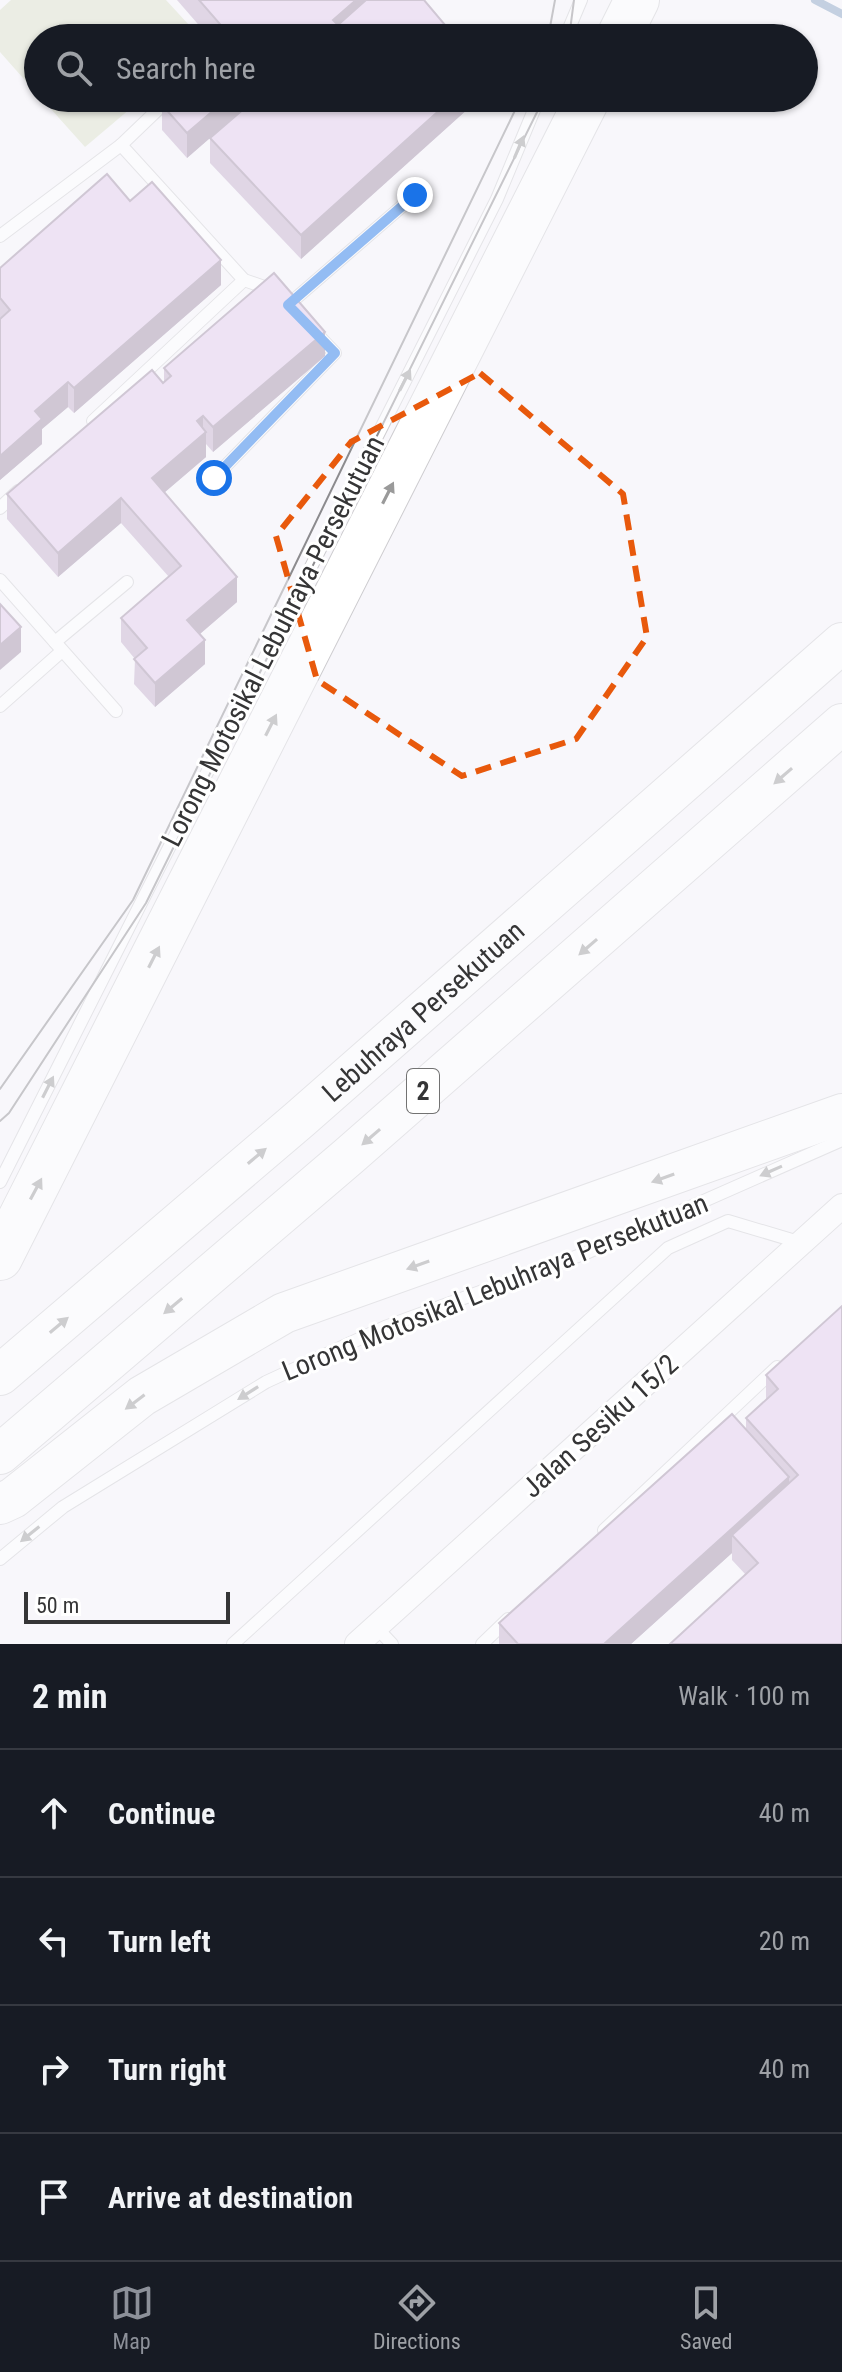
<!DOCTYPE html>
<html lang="en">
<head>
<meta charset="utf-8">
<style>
	:root { --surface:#171b24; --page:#242831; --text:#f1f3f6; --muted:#9ea1a6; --line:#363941; --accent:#8c9099 }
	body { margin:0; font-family:"Roboto Condensed",sans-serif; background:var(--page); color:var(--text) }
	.scale { position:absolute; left:24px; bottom:20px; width:206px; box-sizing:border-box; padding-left:8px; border:4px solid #353536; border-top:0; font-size:22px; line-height:28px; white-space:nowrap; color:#353536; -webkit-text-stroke:6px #fff; paint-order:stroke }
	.stop { position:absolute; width:24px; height:24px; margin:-18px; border:6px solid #1a73e8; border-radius:50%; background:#fff }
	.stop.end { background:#1a73e8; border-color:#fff; box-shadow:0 2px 8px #0008 }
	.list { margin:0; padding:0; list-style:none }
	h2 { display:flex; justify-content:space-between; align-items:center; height:104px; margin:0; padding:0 32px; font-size:34px }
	h2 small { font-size:26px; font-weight:400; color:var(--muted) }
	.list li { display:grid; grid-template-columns:52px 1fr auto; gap:24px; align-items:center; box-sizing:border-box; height:128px; padding:0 32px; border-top:2px solid var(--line) }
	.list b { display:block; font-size:30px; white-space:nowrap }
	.list em { font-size:26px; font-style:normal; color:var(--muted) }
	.icon { flex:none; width:44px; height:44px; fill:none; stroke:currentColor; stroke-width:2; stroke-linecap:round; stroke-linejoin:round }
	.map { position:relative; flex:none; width:842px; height:1644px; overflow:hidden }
	.search { position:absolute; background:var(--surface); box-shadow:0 2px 6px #0004; left:24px; right:24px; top:24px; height:88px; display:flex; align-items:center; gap:20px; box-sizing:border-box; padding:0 28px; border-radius:44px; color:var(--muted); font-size:30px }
	.sheet { height:616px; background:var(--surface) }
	nav { display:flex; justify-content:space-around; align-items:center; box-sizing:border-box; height:112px; border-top:2px solid var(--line); background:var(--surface); font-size:22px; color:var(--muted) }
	nav a { display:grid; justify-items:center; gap:4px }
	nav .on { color:var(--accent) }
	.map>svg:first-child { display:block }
	.green { fill:#dbe1c8 }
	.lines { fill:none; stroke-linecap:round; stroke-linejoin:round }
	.stream { stroke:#85a0c0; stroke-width:8 }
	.service-casing { stroke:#cecdd0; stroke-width:14 }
	.minor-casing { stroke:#cecdd0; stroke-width:26 }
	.trunk-casing { stroke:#cecdd0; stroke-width:42 }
	.motorway-casing { stroke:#cecdd0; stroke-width:46 }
	.service { stroke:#fff; stroke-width:12 }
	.minor { stroke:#fff; stroke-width:24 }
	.trunk { stroke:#fff; stroke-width:40 }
	.motorway { stroke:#fff; stroke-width:44 }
	.tram { stroke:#8c8b8e; stroke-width:2 }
	.wall { fill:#c3adcb }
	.shaded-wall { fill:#9f8da5 }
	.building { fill:#e3c9ec; stroke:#9f8da5; stroke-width:2 }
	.oneway { fill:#9a9a9a }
	.route { stroke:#1a73e8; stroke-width:10 }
	.marked { fill:none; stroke:#e8590c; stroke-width:6; stroke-dasharray:16 10; stroke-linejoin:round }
	.labels { text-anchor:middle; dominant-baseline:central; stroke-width:6; stroke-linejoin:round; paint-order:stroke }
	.shield { fill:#fff; stroke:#727272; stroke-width:2 }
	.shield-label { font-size:26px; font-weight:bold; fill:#353536 }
	.street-label { font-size:28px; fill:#353536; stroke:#fff }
</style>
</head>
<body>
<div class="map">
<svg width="842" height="1644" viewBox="0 0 842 1644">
	<rect width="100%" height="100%" fill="#f8f7fb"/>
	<!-- green -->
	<g class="green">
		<polygon points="11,0 166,0 201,38 38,38 38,95 0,52 0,10"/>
		<polygon points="41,98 143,98 85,147"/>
	</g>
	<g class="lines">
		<!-- stream -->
		<polyline class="stream" points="815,0 842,14"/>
		<!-- service casing -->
		<g class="service-casing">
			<g id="service">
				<polyline points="565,38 581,0"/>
				<polyline points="121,145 170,98"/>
				<polyline points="0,236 121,145 244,280 273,290"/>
				<polyline points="288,305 415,195"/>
				<polyline points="93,421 244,280"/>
				<polyline points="214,478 335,353 314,331"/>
				<polyline points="0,508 18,491"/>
				<polyline points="0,580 116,711"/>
				<polyline points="55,642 127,582"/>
				<polyline points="0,706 62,651"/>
				<polyline points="0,1182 497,199 539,98"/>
				<polyline points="604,1530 777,1367"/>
				<polyline points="0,1559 63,1507 266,1382 385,1327 586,1253 842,1140"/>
				<polyline points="376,1627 392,1644"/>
				<polyline points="233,1644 668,1248 728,1221 802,1243"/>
				<polyline points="482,1644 508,1619"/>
			</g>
		</g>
		<!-- minor casing -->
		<g class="minor-casing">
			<polyline id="minor" points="357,1644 842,1206"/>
		</g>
		<!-- trunk casing -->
		<g class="trunk-casing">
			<g id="trunk">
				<path id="s1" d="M0,1375L300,1119L842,643"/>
				<polyline points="0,1454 349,1156 842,724"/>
				<polyline points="0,1504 13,1498 142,1396 284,1313 842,1114"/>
			</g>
		</g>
		<!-- motorway casing -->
		<g class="motorway-casing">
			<g id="motorway">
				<polyline points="618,38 637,0"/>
				<polyline points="0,1258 588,98"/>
			</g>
		</g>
		<!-- service -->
		<use href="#service" class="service"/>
		<!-- minor -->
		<use href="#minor" class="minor"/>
		<!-- trunk -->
		<use href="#trunk" class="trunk"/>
		<!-- motorway -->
		<use href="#motorway" class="motorway"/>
		<!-- tram -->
		<g class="tram">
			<polyline points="548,38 555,0"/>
			<polyline points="569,38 574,0"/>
			<polyline points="0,1089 133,900 521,98"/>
			<polyline points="0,1121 9,1113 146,903 544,98"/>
		</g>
	</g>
	<!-- wall -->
	<g class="wall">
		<polygon points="177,0 424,0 456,38 210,38"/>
		<polygon points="256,98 187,158 162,130 162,105"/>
		<polygon points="480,98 301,259 210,163 210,138 259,108"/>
		<polygon points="130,201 221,285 74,413 68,407 42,429 42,444 0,480 0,268"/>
		<polygon points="325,356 213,452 206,444 206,457 164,493 237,602 200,634 205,664 155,707 134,684 135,659 121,642 121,618 169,577 121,523 58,577 7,519 7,494 163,383 164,382 164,368"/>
		<polygon points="842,1306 842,1644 746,1575 732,1560 732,1553 631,1644 499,1644 499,1623 746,1430 746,1418 766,1400 766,1375"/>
	</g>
	<!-- shaded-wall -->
	<g class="shaded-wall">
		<polygon points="352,0 371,0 339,24 339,38 333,20"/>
		<polygon points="314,31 314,38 306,38"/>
		<polygon points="228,98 256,98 187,158 187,133"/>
		<polygon points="453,98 480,98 301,259 301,235"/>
		<polygon points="221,260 221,285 74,413 74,388"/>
		<polygon points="325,332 325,356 213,452 213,427"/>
		<polygon points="68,382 68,407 42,429 42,444 0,480 0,456 35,411"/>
		<polygon points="203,416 203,435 206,432 206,457 152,503 152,478 197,421"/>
		<polygon points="121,498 121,523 58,577 58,553"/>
		<polygon points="237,577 237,602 187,645 187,620"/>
		<polygon points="21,627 21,652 0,670 0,645"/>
		<polygon points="205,640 205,664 155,707 155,683"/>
		<polygon points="789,1477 789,1502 732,1535 732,1553 631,1644 604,1644"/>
	</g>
	<!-- building -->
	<g class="building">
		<polygon points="199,0 356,0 333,20 344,31 339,24 366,0 424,0 456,38 320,38 314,31 306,38 302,38 300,36 297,38 232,38"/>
		<polygon points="171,98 228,98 187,133 162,105"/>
		<polygon points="270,98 453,98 301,235 210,138 253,101 259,108"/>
		<polygon points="107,174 130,201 152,182 221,260 74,388 68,382 35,411 42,419 0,456 0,319 10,310 0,298 0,268"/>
		<polygon points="274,273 325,332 213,427 203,416 197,421 206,432 152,478 237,577 187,620 205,640 155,683 134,659 147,648 121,618 181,566 121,498 58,553 7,494 152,370 163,383 171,376 164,368"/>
		<polygon points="0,604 21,627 0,645"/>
		<polygon points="842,1306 842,1644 670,1644 758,1563 732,1535 798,1475 746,1418 778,1389 766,1375"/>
		<polygon points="732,1414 789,1477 604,1644 518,1644 499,1623"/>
	</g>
	<!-- one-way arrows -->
	<defs><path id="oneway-solid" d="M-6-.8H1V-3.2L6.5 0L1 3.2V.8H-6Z" transform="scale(2)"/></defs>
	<g class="oneway">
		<use href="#oneway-solid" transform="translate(519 147) rotate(-67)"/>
		<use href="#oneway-solid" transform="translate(405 380) rotate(-63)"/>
		<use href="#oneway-solid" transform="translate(388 493) rotate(-63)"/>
		<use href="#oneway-solid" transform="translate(271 725) rotate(-63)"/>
		<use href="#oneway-solid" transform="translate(783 776) rotate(139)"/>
		<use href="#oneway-solid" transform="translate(588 947) rotate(139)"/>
		<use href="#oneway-solid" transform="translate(154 957) rotate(-63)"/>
		<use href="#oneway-solid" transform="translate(48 1087) rotate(-63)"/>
		<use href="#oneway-solid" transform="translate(371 1137) rotate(139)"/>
		<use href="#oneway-solid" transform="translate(257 1156) rotate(-40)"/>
		<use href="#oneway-solid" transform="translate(771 1171) rotate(156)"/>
		<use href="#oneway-solid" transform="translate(663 1178) rotate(160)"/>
		<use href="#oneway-solid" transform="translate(36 1189) rotate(-62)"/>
		<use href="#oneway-solid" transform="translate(418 1265) rotate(160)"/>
		<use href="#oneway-solid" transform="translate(173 1306) rotate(140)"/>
		<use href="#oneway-solid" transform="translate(59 1325) rotate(-40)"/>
		<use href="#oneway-solid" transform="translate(248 1393) rotate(148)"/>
		<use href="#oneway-solid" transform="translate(135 1402) rotate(143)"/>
		<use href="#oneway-solid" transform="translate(30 1534) rotate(141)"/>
	</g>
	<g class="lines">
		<!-- route -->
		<polyline class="route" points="214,478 335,353 288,305 415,195"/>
	</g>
	<!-- marked area -->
	<path d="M0 0H842V1644H0ZM480,373L623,494L647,637L576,739L462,776L317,680L276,536L351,442Z" fill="#f8f7fb" fill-opacity=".55" fill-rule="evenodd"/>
	<path class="marked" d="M480,373L623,494L647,637L576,739L462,776L317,680L276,536L351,442Z"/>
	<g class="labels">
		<!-- shield labels -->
		<rect class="shield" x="407" y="1069" width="32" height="44" rx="6"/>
		<g class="shield-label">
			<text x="423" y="1091">2</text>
		</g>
		<!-- street labels -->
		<g class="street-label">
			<text transform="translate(273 641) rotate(-63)">Lorong Motosikal Lebuhraya Persekutuan</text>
			<text stroke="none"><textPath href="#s1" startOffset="558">Lebuhraya Persekutuan</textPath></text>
			<text transform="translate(495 1287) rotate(-22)">Lorong Motosikal Lebuhraya Persekutuan</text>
			<text transform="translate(600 1426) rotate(-42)">Jalan Sesiku 15/2</text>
		</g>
	</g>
</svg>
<div class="scale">50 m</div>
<div class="stop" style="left:214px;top:478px"></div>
<div class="stop end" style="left:415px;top:195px"></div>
<div class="search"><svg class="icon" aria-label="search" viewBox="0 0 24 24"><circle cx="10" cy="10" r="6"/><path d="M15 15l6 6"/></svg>Search here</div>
</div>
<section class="sheet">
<h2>2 min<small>Walk · 100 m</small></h2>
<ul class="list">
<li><svg class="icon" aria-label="ahead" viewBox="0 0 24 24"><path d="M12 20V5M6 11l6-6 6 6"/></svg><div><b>Continue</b></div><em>40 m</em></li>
<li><svg class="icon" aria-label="left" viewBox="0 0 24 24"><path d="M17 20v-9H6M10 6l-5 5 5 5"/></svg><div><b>Turn left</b></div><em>20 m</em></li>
<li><svg class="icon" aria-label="right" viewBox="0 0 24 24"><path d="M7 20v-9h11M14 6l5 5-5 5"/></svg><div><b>Turn right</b></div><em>40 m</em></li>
<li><svg class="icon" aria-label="arrive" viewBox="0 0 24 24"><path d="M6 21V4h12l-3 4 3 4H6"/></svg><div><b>Arrive at destination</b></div></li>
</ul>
</section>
<nav>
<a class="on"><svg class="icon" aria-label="map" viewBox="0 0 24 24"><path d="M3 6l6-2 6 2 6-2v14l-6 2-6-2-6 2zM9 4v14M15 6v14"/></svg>Map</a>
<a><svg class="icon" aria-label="directions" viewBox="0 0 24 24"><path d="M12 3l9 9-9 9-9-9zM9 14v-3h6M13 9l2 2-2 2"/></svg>Directions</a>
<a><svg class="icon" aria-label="saved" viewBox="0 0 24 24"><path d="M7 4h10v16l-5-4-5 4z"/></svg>Saved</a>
</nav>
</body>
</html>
